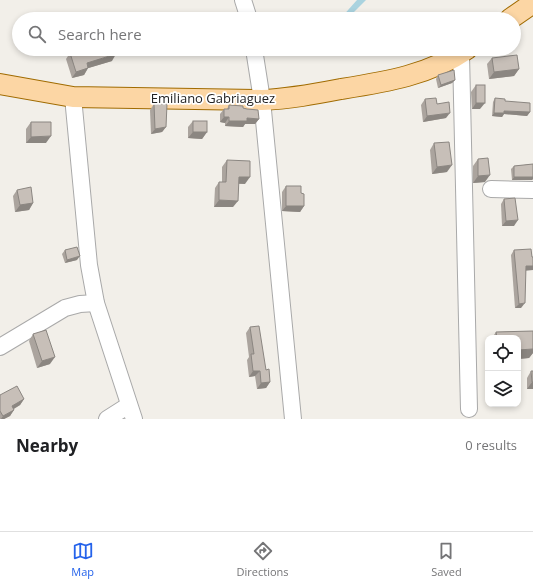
<!DOCTYPE html>
<html lang="en">
<head>
<meta charset="utf-8">
<style>
	:root { --surface:#fff; --page:#f6f6f6; --text:#202124; --muted:#757577; --line:#e0e0e0; --accent:#2563eb }
	body { margin:0; font-family:"Open Sans",sans-serif; background:var(--page); color:var(--text) }
	.controls { position:absolute; right:12px; bottom:12px; display:grid; overflow:hidden; border-radius:8px; box-shadow:0 2px 6px #0003 }
	.controls button { width:36px; height:36px; display:grid; place-items:center; padding:0; border:0; border-bottom:1px solid var(--line); background:var(--surface); color:var(--text); font:20px sans-serif }
	.list { margin:0; padding:0; list-style:none }
	h2 { display:flex; justify-content:space-between; align-items:center; height:52px; margin:0; padding:0 16px; font-size:17px }
	h2 small { font-size:13px; font-weight:400; color:var(--muted) }
	.icon { flex:none; width:22px; height:22px; fill:none; stroke:currentColor; stroke-width:2; stroke-linecap:round; stroke-linejoin:round }
	.map { position:relative; flex:none; width:533px; height:419px; overflow:hidden }
	.search { position:absolute; background:var(--surface); box-shadow:0 2px 6px #0003; left:12px; right:12px; top:12px; height:44px; display:flex; align-items:center; gap:10px; box-sizing:border-box; padding:0 14px; border-radius:22px; color:var(--muted); font-size:15px }
	.sheet { height:112px; background:var(--surface) }
	nav { display:flex; justify-content:space-around; align-items:center; box-sizing:border-box; height:56px; border-top:1px solid var(--line); background:var(--surface); font-size:11px; color:var(--muted) }
	nav a { display:grid; justify-items:center; gap:2px }
	nav .on { color:var(--accent) }
	.map>svg:first-child { display:block }
	.water { fill:#aad3df }
	.lines { fill:none; stroke-linecap:round; stroke-linejoin:round }
	.minor-casing { stroke:#a9a9a9; stroke-width:18 }
	.major-casing { stroke:#a06b00; stroke-width:22 }
	.minor { stroke:#fff; stroke-width:16 }
	.major { stroke:#fcd6a4; stroke-width:20 }
	.wall { fill:#aba49e }
	.shaded-wall { fill:#8b8681 }
	.building { fill:#c7bfb8; stroke:#8b8681 }
	.labels { text-anchor:middle; dominant-baseline:central; stroke-width:3.5; stroke-linejoin:round; paint-order:stroke }
	.street-label { font-size:13px; fill:#222; stroke:#fff }
</style>
</head>
<body>
<div class="map">
<svg width="533" height="419" viewBox="0 0 533 419">
	<rect width="100%" height="100%" fill="#f2efe9"/>
	<!-- water -->
	<polygon class="water" points="357,0 366,0 347,19 340,19"/>
	<g class="lines">
		<!-- minor casing -->
		<g class="minor-casing">
			<g id="minor">
				<polyline points="243,0 249,19"/>
				<polyline points="254,49 262,100 293,419"/>
				<polyline points="461,54 469,409"/>
				<polyline points="73,97 89,265 96,303 134,419"/>
				<polyline points="491,189 533,190"/>
				<polyline points="0,347 65,308 80,304 96,303"/>
				<polyline points="107,419 129,405"/>
			</g>
		</g>
		<!-- major casing -->
		<g class="major-casing">
			<g id="major">
				<polyline points="510,19 533,3"/>
				<path d="M0,84L73,97L262,100C289,99 315,94 341,89C385,82 430,75 467,49"/>
			</g>
		</g>
		<!-- minor -->
		<use href="#minor" class="minor"/>
		<!-- major -->
		<use href="#major" class="major"/>
	</g>
	<!-- wall -->
	<g class="wall">
		<polygon points="70,53 112,61 88,68 84,75 72,78 66,59"/>
		<polygon points="492,58 519,69 514,76 489,79 487,64"/>
		<polygon points="438,75 455,80 452,83 438,88 436,79"/>
		<polygon points="476,85 480,109 472,109 471,92"/>
		<polygon points="495,98 505,101 530,112 527,116 504,114 502,117 492,116 493,102"/>
		<polygon points="425,99 437,104 446,118 423,122 421,105"/>
		<polygon points="154,104 166,127 162,132 151,134 150,110"/>
		<polygon points="229,105 243,108 259,119 255,124 245,124 243,127 225,126 225,123 220,122 220,114 224,109 227,109"/>
		<polygon points="193,121 207,132 202,139 188,138 188,127"/>
		<polygon points="31,122 46,143 26,143 26,129"/>
		<polygon points="434,143 447,172 432,174 430,150"/>
		<polygon points="478,159 485,182 473,183 473,166"/>
		<polygon points="227,160 245,184 238,184 233,207 214,207 215,188 219,182 222,182 222,167"/>
		<polygon points="533,164 533,179 532,180 512,180 511,169 514,166"/>
		<polygon points="286,186 301,193 304,206 300,212 282,211 282,192"/>
		<polygon points="17,190 33,203 29,210 15,212 13,196"/>
		<polygon points="504,199 514,226 502,226 501,204"/>
		<polygon points="65,250 77,260 65,263 62,254"/>
		<polygon points="514,250 526,271 521,308 515,308 511,255"/>
		<polygon points="250,327 270,382 266,388 257,389 255,376 249,377 247,360 249,357 246,333"/>
		<polygon points="533,331 533,353 529,358 518,359 518,338 492,338 496,332"/>
		<polygon points="33,334 50,364 37,368 29,341"/>
		<polygon points="531,371 533,389 527,389 527,378"/>
		<polygon points="0,395 24,399 20,405 14,409 10,416 4,419 0,419"/>
	</g>
	<!-- shaded-wall -->
	<g class="shaded-wall">
		<polygon points="116,54 112,61 82,70 87,63"/>
		<polygon points="88,68 84,75 72,78 76,72"/>
		<polygon points="519,69 514,76 489,79 494,72"/>
		<polygon points="455,80 452,83 438,88 441,85"/>
		<polygon points="476,103 485,103 480,109 472,109"/>
		<polygon points="504,111 530,112 527,116 504,114 502,117 492,116 494,113"/>
		<polygon points="450,113 446,118 423,122 427,116"/>
		<polygon points="224,117 229,117 225,123 220,122"/>
		<polygon points="247,118 259,119 255,124 245,124 243,127 225,126 229,121"/>
		<polygon points="166,127 162,132 151,134 155,129"/>
		<polygon points="193,132 207,132 202,139 188,138"/>
		<polygon points="51,136 46,143 26,143 31,137"/>
		<polygon points="452,165 447,172 432,174 437,167"/>
		<polygon points="490,175 485,182 473,183 478,176"/>
		<polygon points="239,177 250,177 245,184 234,183"/>
		<polygon points="514,177 533,177 533,179 532,180 512,180"/>
		<polygon points="219,200 238,201 233,207 214,207"/>
		<polygon points="33,203 29,210 15,212 20,205"/>
		<polygon points="286,206 304,206 300,212 282,211"/>
		<polygon points="518,220 514,226 502,226 506,221"/>
		<polygon points="80,256 77,260 65,263 67,260"/>
		<polygon points="526,266 533,266 533,270 523,271"/>
		<polygon points="525,303 521,308 515,308 519,304"/>
		<polygon points="533,349 533,353 529,358 518,359 518,350"/>
		<polygon points="55,357 50,364 37,368 42,361"/>
		<polygon points="253,371 260,371 255,376 249,377"/>
		<polygon points="270,382 266,388 257,389 261,383"/>
		<polygon points="532,382 533,382 533,389 527,389"/>
		<polygon points="24,399 20,405 8,412 12,406"/>
		<polygon points="14,410 10,416 4,419 1,419 3,416"/>
	</g>
	<!-- building -->
	<g class="building">
		<polygon points="84,49 115,49 116,54 87,63 88,68 76,72 70,53"/>
		<polygon points="517,55 519,69 494,72 492,58"/>
		<polygon points="454,70 455,80 441,85 438,75"/>
		<rect x="476" y="85" width="9" height="18"/>
		<polygon points="436,98 437,104 449,102 450,113 427,116 425,99"/>
		<polygon points="495,98 505,99 505,101 530,103 530,112 504,111 504,113 494,113"/>
		<polygon points="154,104 167,104 166,127 155,129"/>
		<polygon points="229,105 243,106 243,108 247,109 258,110 259,119 247,118 247,121 229,121 229,117 224,117 224,109 229,109"/>
		<rect x="193" y="121" width="14" height="11"/>
		<polygon points="31,122 51,122 51,136 31,137"/>
		<polygon points="449,142 452,165 437,167 434,143"/>
		<polygon points="488,158 490,175 478,176 478,159"/>
		<polygon points="227,160 250,161 250,177 239,177 238,201 219,200 219,182 226,182"/>
		<polygon points="533,164 533,177 514,177 514,166"/>
		<polygon points="286,186 301,186 301,193 304,194 304,206 286,206"/>
		<polygon points="31,187 33,203 20,205 17,190"/>
		<polygon points="515,198 518,220 506,221 504,199"/>
		<polygon points="77,247 80,256 67,260 65,250"/>
		<polygon points="531,249 532,257 533,257 533,266 526,266 525,303 519,304 514,250"/>
		<polygon points="259,326 266,370 269,369 270,382 261,383 260,371 253,371 251,354 254,354 250,327"/>
		<polygon points="46,330 55,357 42,361 33,334"/>
		<polygon points="533,331 533,349 518,350 518,338 497,338 496,332"/>
		<polygon points="531,371 533,371 533,382 532,382"/>
		<polygon points="17,386 24,399 12,406 14,410 3,416 0,411 0,395"/>
	</g>
	<g class="labels">
		<!-- street labels -->
		<g class="street-label">
			<text x="213" y="98">Emiliano Gabriaguez</text>
		</g>
	</g>
</svg>
<div class="controls">
<button><svg class="icon" aria-label="locate" viewBox="0 0 24 24"><circle cx="12" cy="12" r="6"/><path d="M12 2v4M12 18v4M2 12h4M18 12h4"/></svg></button>
<button><svg class="icon" aria-label="layers" viewBox="0 0 24 24"><path d="M12 4l9 5-9 5-9-5zM3 14l9 5 9-5"/></svg></button>
</div>
<div class="search"><svg class="icon" aria-label="search" viewBox="0 0 24 24"><circle cx="10" cy="10" r="6"/><path d="M15 15l6 6"/></svg>Search here</div>
</div>
<section class="sheet">
<h2>Nearby<small>0 results</small></h2>
<ul class="list">
</ul>
</section>
<nav>
<a class="on"><svg class="icon" aria-label="map" viewBox="0 0 24 24"><path d="M3 6l6-2 6 2 6-2v14l-6 2-6-2-6 2zM9 4v14M15 6v14"/></svg>Map</a>
<a><svg class="icon" aria-label="directions" viewBox="0 0 24 24"><path d="M12 3l9 9-9 9-9-9zM9 14v-3h6M13 9l2 2-2 2"/></svg>Directions</a>
<a><svg class="icon" aria-label="saved" viewBox="0 0 24 24"><path d="M7 4h10v16l-5-4-5 4z"/></svg>Saved</a>
</nav>
</body>
</html>
